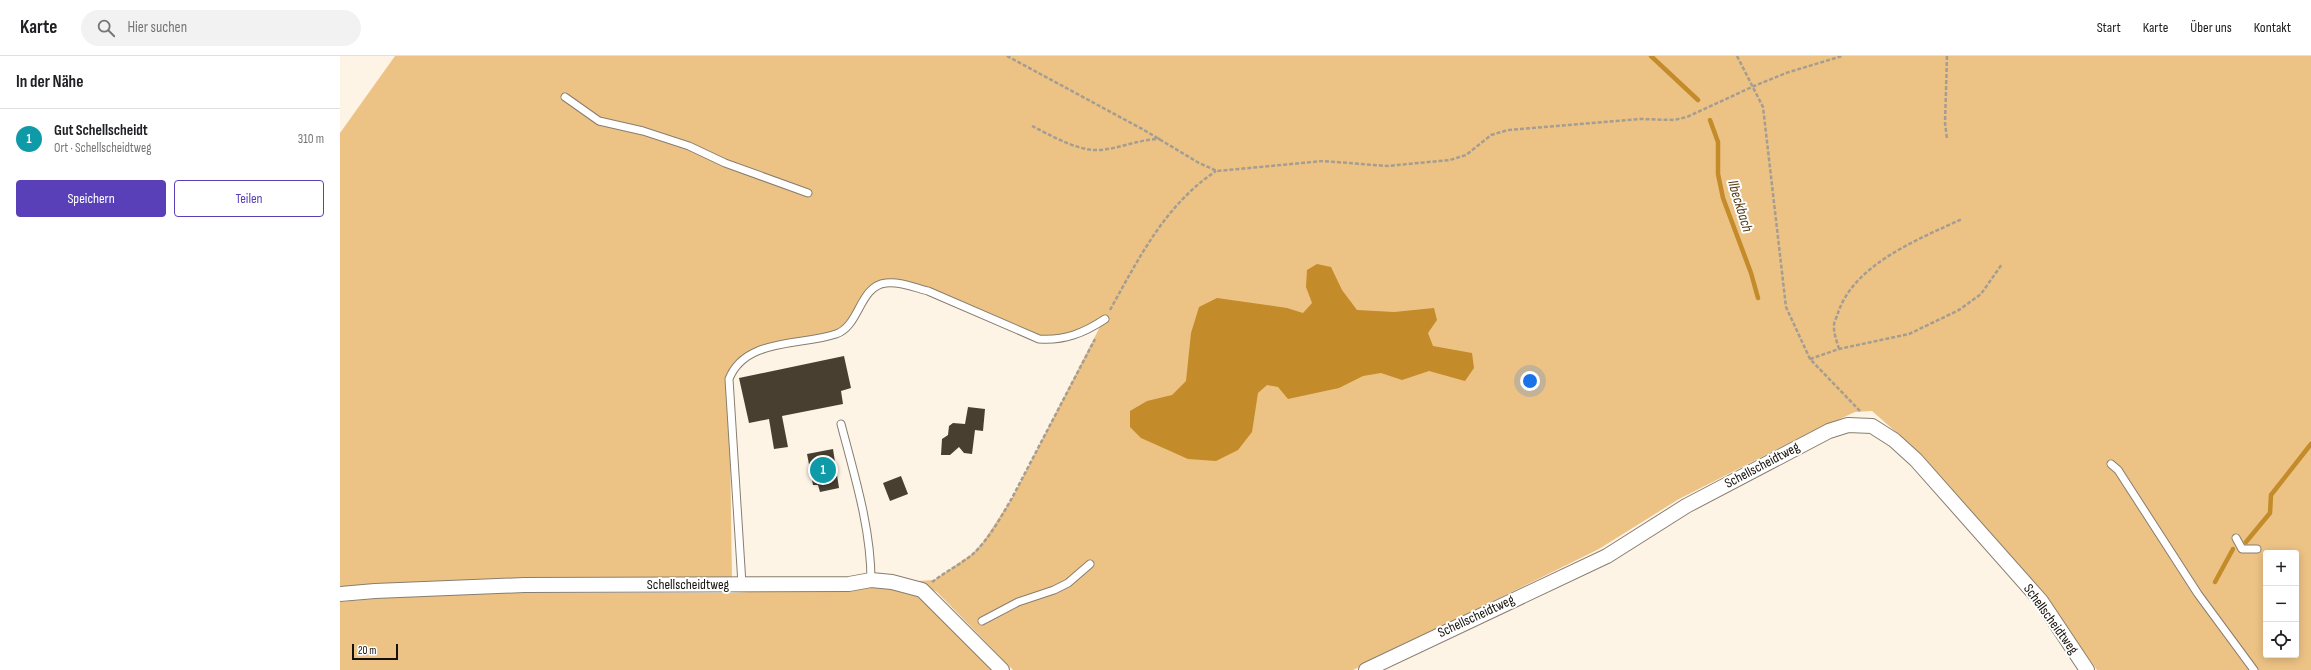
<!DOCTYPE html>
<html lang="de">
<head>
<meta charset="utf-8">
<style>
	:root { --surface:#fff; --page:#f2f2f2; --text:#202124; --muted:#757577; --line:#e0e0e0; --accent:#5940b8 }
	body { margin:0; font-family:"Sofia Sans Condensed",sans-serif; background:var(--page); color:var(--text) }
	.controls { position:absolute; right:12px; bottom:12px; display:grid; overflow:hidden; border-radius:4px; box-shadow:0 2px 10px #0003 }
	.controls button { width:36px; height:36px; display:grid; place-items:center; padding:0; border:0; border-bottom:1px solid var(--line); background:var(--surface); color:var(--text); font:20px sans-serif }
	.scale { position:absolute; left:12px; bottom:10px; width:46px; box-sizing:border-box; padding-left:4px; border:2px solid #14100a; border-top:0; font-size:11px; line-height:14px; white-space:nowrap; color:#14100a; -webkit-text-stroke:3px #fff; paint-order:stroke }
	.you { position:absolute; left:1190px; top:325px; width:14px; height:14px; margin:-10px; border:3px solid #fff; border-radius:50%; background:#1a73e8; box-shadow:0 0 0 6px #1a73e833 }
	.badge { display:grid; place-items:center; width:26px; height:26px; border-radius:50%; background:var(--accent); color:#fff; font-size:13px; font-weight:700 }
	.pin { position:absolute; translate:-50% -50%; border:2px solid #fff; box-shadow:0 1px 4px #0006 }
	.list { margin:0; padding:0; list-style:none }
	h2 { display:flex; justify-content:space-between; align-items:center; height:52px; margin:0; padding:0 16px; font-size:17px }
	h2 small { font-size:13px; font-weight:400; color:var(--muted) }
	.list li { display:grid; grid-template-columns:26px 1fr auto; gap:12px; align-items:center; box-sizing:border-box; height:60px; padding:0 16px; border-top:1px solid var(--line) }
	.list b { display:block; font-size:15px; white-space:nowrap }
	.list p { margin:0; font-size:13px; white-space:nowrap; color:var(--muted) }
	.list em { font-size:13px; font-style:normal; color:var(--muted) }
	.actions { display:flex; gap:8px; padding:12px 16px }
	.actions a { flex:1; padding:9px 0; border:1px solid var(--accent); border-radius:4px; text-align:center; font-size:14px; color:var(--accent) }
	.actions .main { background:var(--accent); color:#fff }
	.icon { flex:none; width:22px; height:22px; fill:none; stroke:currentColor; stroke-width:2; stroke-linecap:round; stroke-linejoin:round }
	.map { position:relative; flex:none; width:1971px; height:614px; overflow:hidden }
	header { display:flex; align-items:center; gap:24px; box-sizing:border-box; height:56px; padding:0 20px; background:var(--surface); border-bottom:1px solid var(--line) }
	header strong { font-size:19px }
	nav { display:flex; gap:22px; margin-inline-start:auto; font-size:14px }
	.search { width:280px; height:36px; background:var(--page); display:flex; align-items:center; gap:10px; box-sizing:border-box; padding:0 14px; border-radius:22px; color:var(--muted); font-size:15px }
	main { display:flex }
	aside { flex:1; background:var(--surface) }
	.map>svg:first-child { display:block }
	.green { fill:#edc385; fill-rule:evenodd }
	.water { fill:#c38b29 }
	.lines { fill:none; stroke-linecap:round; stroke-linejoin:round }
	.stream { stroke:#c38b29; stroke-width:4.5 }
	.building { fill:#493f31 }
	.service-casing { stroke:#887d6e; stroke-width:9 }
	.minor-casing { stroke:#887d6e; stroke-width:16 }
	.path { stroke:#a49d92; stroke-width:2.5; stroke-dasharray:4 2; stroke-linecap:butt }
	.service { stroke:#fff; stroke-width:7 }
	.minor { stroke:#fff; stroke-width:14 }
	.labels { text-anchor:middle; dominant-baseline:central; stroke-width:4; stroke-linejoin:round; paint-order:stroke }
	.street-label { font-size:14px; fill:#14100a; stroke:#fff }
	.water-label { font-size:15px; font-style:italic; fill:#553d17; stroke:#fff }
</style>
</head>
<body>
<header>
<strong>Karte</strong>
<div class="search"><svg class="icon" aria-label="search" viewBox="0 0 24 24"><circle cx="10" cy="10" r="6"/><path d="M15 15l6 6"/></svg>Hier suchen</div>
<nav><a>Start</a><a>Karte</a><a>Über uns</a><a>Kontakt</a></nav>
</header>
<main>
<aside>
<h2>In der Nähe<small></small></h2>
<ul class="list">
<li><span class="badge" style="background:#0f9aa8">1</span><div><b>Gut Schellscheidt</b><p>Ort · Schellscheidtweg</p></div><em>310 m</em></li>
</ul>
<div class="actions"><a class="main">Speichern</a><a>Teilen</a></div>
</aside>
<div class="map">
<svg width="1971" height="614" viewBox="0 0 1971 614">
	<rect width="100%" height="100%" fill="#fef4e6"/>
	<!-- green -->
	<g class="green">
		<path d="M55,0H1971V614H1757L1703,539L1565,384L1532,355L1515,356L1457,383L1339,443L1259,493L1013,614H673L597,536L577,525L594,524L632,498L643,486L672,442L764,263L749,273L699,283L588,235L546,227L536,231L499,277L408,299L389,324L392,522L0,533V77ZM1926,497H1956V599H1926Z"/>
		<path d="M533,530C542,531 555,529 564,532C590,541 633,593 653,614H0V546L99,537H391Z"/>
	</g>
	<!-- water -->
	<polygon class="water" points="977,208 991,211 1002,234 1017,254 1054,256 1094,252 1097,264 1088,277 1093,290 1132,297 1134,312 1125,325 1089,315 1062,324 1041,317 1023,320 999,332 948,343 938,331 927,329 918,337 912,376 898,394 876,405 848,403 801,382 790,371 790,355 807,345 832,339 846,325 851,277 859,251 877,242 947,252 963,257 972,247 966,231 967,214"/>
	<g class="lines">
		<!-- stream -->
		<g class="stream">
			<polyline points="1311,0 1358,44"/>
			<polyline points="1370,64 1378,86 1378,118 1383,142 1411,217 1418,242"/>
			<polyline points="1906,486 1930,457 1931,439 1971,388"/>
			<polyline points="1875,526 1893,493"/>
		</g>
	</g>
	<!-- building -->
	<g class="building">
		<polygon points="504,300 511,332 501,335 503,348 442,360 448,391 434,393 429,363 409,367 399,322"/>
		<polygon points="628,351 645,353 643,375 635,374 632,398 624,397 619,391 610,399 601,399 602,383 608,379 609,370 613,367 625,368"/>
		<polygon points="493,393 499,432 480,436 478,429 473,429 467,398"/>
		<polygon points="561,420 568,438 550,445 543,427"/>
	</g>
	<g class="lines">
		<!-- service casing -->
		<g class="service-casing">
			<g id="service">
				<polyline points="225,41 259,65 303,75 349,90 385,107 468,137"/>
				<path d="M501,368C514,418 531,472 531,524"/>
				<polyline points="1771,408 1778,414 1858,538 1914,614"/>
				<polyline points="1896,482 1902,493 1917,493"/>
				<path d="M402,528L389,323C405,282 460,290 496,278C520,270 519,230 546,227C559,225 576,232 588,235L699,283C724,285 744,277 765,263"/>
				<polyline points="642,565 678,546 714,534 728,527 750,508"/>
			</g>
		</g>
		<!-- minor casing -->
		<g class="minor-casing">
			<g id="minor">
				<polyline points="0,538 35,535 184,529 509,528 531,524 552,526 582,534 662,614"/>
				<polyline points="1026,614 1267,500 1346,450 1489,375 1508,369 1532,370 1554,384 1576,404 1701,545 1747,614"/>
			</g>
		</g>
		<!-- path -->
		<g class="path">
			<polyline points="667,0 804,74 859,107 877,115 983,105 1047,110 1110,104 1126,99 1151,79 1168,74 1300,63 1334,64 1347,61 1414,30 1446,17 1502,0"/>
			<polyline points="1397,0 1423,51 1446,251 1470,303 1520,355"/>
			<polyline points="1607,0 1605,67 1607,83"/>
			<path d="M692,70C710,79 732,92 753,94C775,95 797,83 820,83"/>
			<path d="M770,254C799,202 825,149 876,115"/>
			<path d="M1499,293C1497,286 1494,278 1494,272C1493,267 1497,261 1498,257C1514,208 1579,183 1622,163"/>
			<polyline points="1470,303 1499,293 1569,278 1619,254 1641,238 1662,208"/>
			<path d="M592,526C605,516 621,508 633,498C649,483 661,461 672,442L755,283"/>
		</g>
		<!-- service -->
		<use href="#service" class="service"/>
		<!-- minor -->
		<use href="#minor" class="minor"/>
	</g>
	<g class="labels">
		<!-- street labels -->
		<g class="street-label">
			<text transform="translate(1422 409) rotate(-28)">Schellscheidtweg</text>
			<text x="348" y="528">Schellscheidtweg</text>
			<text transform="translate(1136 560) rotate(-25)">Schellscheidtweg</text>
			<text transform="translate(1711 563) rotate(54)">Schellscheidtweg</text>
		</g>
		<!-- water labels -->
		<g class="water-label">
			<text transform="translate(1400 150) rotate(73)">Ilbeckbach</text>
		</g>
	</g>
</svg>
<div class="controls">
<button>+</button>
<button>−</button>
<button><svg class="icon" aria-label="locate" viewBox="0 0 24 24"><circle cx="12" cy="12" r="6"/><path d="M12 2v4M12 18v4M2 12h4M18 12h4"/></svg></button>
</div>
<div class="scale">20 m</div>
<div class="you"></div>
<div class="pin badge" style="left:483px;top:414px;background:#0f9aa8">1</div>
</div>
</main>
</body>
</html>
